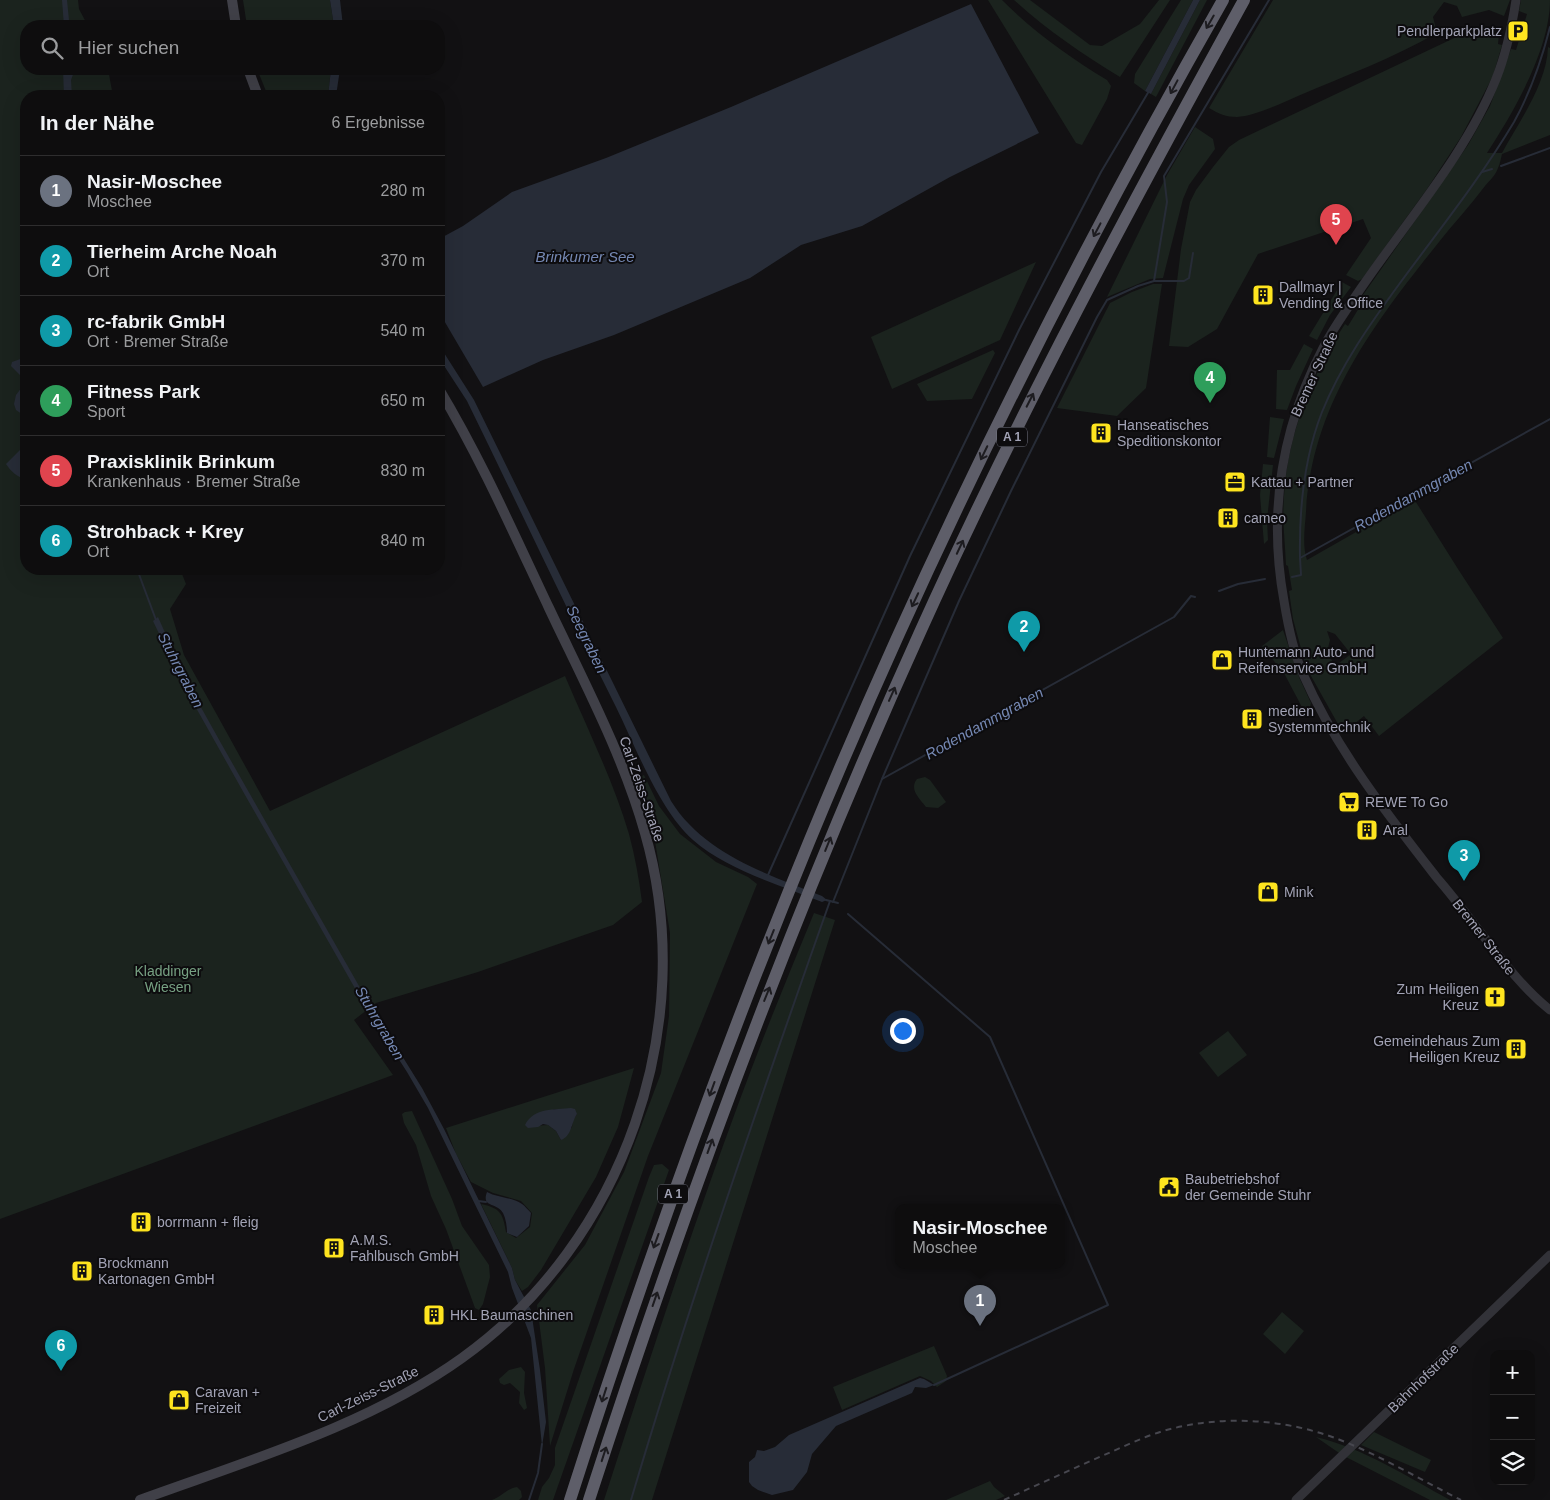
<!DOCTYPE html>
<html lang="de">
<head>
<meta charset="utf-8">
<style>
	:root { --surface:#0e0d0e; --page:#1c1b1c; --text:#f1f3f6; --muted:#9b9c9e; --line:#2e2d2e; --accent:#d93025 }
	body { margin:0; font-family:Helvetica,sans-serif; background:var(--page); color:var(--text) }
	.controls { position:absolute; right:15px; bottom:15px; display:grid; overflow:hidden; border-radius:10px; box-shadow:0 5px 20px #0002 }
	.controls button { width:45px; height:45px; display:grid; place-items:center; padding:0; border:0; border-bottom:1px solid var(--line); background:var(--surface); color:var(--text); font:25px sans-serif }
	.you { position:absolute; left:902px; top:1030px; width:18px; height:18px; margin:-12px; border:4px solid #fff; border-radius:50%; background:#1a73e8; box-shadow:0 0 0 8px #1a73e833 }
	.badge { display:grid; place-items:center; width:32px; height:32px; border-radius:50%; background:var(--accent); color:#fff; font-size:16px; font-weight:700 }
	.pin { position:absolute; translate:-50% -41px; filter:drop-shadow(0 1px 2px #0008) }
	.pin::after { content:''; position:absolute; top:26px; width:18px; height:15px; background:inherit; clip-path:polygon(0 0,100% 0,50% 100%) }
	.popup { position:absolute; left:895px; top:1204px; width:170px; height:65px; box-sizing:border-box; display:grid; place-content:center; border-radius:10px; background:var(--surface); filter:drop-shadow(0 1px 4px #0005); font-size:16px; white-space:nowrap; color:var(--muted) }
	.popup b { font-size:19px; color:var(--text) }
	.popup::after { content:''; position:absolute; left:50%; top:100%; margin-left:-10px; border:10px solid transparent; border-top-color:var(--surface) }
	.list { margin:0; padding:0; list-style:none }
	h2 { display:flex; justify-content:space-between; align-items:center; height:65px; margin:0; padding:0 20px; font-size:21px }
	h2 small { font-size:16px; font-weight:400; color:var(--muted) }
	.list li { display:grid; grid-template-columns:32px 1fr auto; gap:15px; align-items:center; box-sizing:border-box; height:70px; padding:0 20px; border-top:1px solid var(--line) }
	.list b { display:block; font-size:19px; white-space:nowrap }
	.list p { margin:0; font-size:16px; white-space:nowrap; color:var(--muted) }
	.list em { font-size:16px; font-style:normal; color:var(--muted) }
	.icon { flex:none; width:28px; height:28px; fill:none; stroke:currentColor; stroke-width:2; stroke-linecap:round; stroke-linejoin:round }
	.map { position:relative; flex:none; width:1550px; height:1500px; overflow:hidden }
	.search { position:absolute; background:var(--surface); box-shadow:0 5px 20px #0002; left:20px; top:20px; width:425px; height:55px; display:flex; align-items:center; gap:12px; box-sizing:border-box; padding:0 18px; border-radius:20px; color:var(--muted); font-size:19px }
	.panel { position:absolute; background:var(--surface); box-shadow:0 5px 20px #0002; left:20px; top:90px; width:425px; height:485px; border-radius:20px }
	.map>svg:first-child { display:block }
	.green { fill:#1b231e; fill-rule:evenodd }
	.water { fill:#272c37 }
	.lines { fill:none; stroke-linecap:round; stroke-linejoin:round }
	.stream { stroke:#272c37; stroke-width:2 }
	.tertiary { stroke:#323238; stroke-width:9 }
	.secondary { stroke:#404048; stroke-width:10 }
	.motorway { stroke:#5e5e69; stroke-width:12 }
	.rail { stroke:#47474f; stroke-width:2; stroke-dasharray:6 5; stroke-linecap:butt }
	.oneway { stroke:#1d1c20 }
	.labels { text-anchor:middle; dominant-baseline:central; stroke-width:4; stroke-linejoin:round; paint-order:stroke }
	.shield { fill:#0d0c0e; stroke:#757683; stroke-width:1 }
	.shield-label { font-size:12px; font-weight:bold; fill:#a2a3b5 }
	.poi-label { font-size:14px; fill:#a2a3b5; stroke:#0d0c0e; text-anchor:start }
	.street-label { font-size:14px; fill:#a2a3b5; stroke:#0d0c0e }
	.park-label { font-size:14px; fill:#77a183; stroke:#0d0c0e }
	.water-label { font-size:15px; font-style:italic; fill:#7588b3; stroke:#0d0c0e }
</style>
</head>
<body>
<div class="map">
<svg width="1550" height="1500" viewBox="0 0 1550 1500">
	<rect width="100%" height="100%" fill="#121113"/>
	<!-- green -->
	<g class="green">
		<path d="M0,0H78L79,9L88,26H26V69H108L113,96H26V569H180L186,584L170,609L184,655L270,811L565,676C587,728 613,780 629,834C635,856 639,879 642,902L613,925L478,972L376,1003L354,1020L393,1075L0,1219Z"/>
		<polygon points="243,0 330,0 334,26 247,26"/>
		<path d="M988,0H1002C1035,33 1068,56 1107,80L1111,86L1107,99L1082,145L1076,143Z"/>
		<path d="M1014,0H1030L1090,45L1102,46L1140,24L1159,0H1170L1120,77C1082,54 1047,30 1014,0Z"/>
		<polygon points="1181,0 1193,0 1145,91 1134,83 1135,74"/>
		<polygon points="1200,0 1207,0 1156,97 1151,94"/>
		<path d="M1273,0H1510L1504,16L1489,10L1462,17L1457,6L1444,2L1433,17L1437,33C1393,58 1345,76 1298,96C1282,103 1255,116 1237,117C1226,117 1219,114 1209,108Z"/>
		<path d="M1521,0H1550C1550,49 1514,112 1487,153H1502C1519,122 1547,83 1548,47L1550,48V135L1502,154C1501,158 1500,164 1498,168C1496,175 1489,181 1485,186C1470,206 1454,223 1439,242C1375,322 1312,404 1306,512C1305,527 1302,545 1307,560L1414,499L1458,569L1503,638L1379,736L1364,716L1343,733L1306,667L1293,619L1289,591L1292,590L1288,566L1286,565C1285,542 1282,519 1284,496C1288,434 1311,376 1345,324L1348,326L1359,308L1356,305L1468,145L1490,106L1511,49L1516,50L1527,14L1519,11ZM1327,631L1335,634L1351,654L1335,666L1327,652L1330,640Z"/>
		<polygon points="1486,28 1496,30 1494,34 1499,34 1498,44 1502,45 1493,76 1461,137 1427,189 1362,279 1358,281 1346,275 1371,238 1363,219 1258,254 1217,329 1188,347 1169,346 1181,249 1190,202 1196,190 1213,167 1229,147 1239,140 1469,31"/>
		<polygon points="257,69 331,69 328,96 268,96"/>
		<polygon points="1195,127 1213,139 1215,149 1189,185 1183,199 1163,278 1150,279 1107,297 1167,175"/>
		<polygon points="1036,262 1000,340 892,389 871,337"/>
		<polygon points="1342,282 1351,287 1330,315 1317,340 1309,336"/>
		<polygon points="1153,284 1162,284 1146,388 1117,416 1057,408 1110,303 1132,292"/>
		<polygon points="1304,344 1313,349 1296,386 1287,410 1276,409 1277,370 1290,370"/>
		<polygon points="993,350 995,353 972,399 927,401 917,384"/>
		<polygon points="1270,417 1284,419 1274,458 1267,457"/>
		<polygon points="1263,464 1273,465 1267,520 1268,540 1264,544 1260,495"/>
		<polygon points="1283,630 1299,677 1311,703 1310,707 1304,711 1285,675 1262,646"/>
		<polygon points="644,775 659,806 680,834 716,862 748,877 757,884 648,1156 574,1369 550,1446 545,1368 537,1305 585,1245 624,1172 661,1073 669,1016 670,933 654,835 636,779"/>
		<path d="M925,777L930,780L946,802L938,808L926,807C919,798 909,789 917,779Z"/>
		<path d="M814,913L835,920L652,1500H604C647,1367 690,1234 739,1102C762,1039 788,976 814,913Z"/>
		<polygon points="1228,1031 1247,1055 1218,1077 1199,1053"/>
		<path d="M634,1068L618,1127L596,1177L541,1270L528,1287L522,1291L515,1280L512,1268L481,1204C500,1208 503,1213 506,1232L516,1238L530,1227L532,1213L521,1201L493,1193L471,1182L456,1154L446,1128ZM554,1109H563L577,1114L573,1120L572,1127L561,1140L556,1131L548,1125L532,1126Z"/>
		<polygon points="412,1111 452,1199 462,1226 489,1265 490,1277 483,1304 479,1310 475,1308 446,1229 431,1196 416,1145 404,1123 402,1114 405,1112"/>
		<polygon points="662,1164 669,1170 553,1500 538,1500 542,1487 549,1478 555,1465 555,1448 649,1177 654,1165"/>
		<polygon points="1282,1312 1304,1331 1285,1354 1263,1334"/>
		<polygon points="934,1346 947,1376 946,1381 937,1387 931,1381 920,1376 842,1410 833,1387"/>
		<polygon points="521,1367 525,1372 524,1393 527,1408 524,1410 519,1403 520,1392 510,1383 504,1385 500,1383 499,1379 509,1370"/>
		<polygon points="1374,1432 1431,1460 1425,1472 1361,1445"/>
		<path d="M1316,1437C1363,1448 1408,1477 1450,1500H1430L1342,1455Z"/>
		<polygon points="990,1481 994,1487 1005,1496 996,1500 946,1500"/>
		<path d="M517,1487L521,1491L522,1497L519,1500H492C501,1497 506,1489 517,1487Z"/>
	</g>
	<!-- water -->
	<g class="water">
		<polygon points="62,0 67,0 69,20 72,26 64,26"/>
		<polygon points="330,0 340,0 343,26 334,26"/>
		<polygon points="1193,0 1200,0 1151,94 1145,91"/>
		<polygon points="971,4 1039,133 950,177 862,226 801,245 750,278 614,335 543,360 483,387 439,312 439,239 463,226 512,192 606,158 731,107"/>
		<polygon points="63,69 75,69 71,80 72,96 64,96"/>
		<polygon points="331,69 340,69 336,96 328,96"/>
		<path d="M439,345L474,400L671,801C704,854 767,874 822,896L827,900L822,902C780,885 727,870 693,840C660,811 636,748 616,707C565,606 517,503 467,401L439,358Z"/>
		<polygon points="26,357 26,417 16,410 14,404 16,395 22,387 22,377 11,366 12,362"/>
		<path d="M24,446H26V480C18,477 11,472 6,464Z"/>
		<polygon points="158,617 188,684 222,745 363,993 422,1088 444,1129 512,1268 515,1280 531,1310 540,1370 546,1422 542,1446 531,1338 512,1288 508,1272 428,1108 407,1072 369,1013 245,795 186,690 153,621"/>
		<path d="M571,1108L575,1109L577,1114C571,1123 572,1136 561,1140L556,1131L548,1125L543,1124L538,1127L528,1128L525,1125C534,1107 555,1110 571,1108Z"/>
		<path d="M487,1192C498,1198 512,1197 522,1204C525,1206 528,1210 531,1213L529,1226L517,1237L507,1233C507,1227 506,1219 503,1213C497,1202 481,1208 487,1192Z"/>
		<polygon points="920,1378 924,1379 934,1385 926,1388 915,1387 912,1393 836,1426 812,1454 807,1472 793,1490 772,1495 758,1490 752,1486 749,1482 749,1462 755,1457 757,1450 764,1451 775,1447 789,1435"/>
	</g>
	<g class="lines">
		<!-- stream -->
		<g class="stream">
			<polyline points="1501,166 1550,148"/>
			<polyline points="1482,172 1492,169"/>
			<polyline points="1154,281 1167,202 1164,176 1269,0"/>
			<path d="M1300,558C1299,508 1304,458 1322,412C1341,365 1370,324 1400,283C1439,230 1480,179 1514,122C1530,93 1542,59 1550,27"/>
			<polyline points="137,569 156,620"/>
			<polyline points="1292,577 1301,575 1300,558 1550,419"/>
			<polyline points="1219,591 1238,584 1265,579"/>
			<polyline points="882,779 959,601 1011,491 1097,317 1107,300 1138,286 1154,281 1184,281 1189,278 1193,253"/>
			<polyline points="768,875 910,556 1019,330 1101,172 1149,91"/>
			<polyline points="826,900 838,903"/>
			<polyline points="833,902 882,779 1174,617 1191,596 1195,597"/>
			<polyline points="848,914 990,1037 1108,1305 934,1385"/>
			<polyline points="478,1201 486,1202"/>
			<polyline points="529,1500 538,1473 542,1444"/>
			<path d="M631,1500C691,1298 760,1099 830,901"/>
		</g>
		<!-- tertiary -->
		<g class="tertiary">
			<path d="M1516,0C1512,26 1506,54 1496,79C1464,159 1398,231 1351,303C1341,318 1331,332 1323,348C1282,427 1268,513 1284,601C1288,626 1293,651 1303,674C1336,749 1387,814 1437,878C1451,894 1464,911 1477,928C1500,957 1521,987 1550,1010"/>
			<polyline points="1296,1500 1550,1255"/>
		</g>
		<!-- secondary -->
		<g class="secondary">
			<polyline points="232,0 236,26"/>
			<polyline points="248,69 258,96"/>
			<path d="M140,1500C247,1461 369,1425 462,1358C624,1242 700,1025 645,833C623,755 584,682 549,608C514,534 481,459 439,389"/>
		</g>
		<!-- motorway -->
		<g class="motorway">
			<path d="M570,1500C641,1278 720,1058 809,842C928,553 1068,272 1223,0"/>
			<path d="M589,1500C685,1204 792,914 921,630C1018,415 1130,207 1244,0"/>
		</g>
		<!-- rail -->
		<path class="rail" d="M1004,1500C1037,1485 1070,1470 1104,1455C1123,1447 1143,1437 1163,1431C1219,1415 1281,1418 1335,1438C1378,1454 1419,1479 1461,1500"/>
	</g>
	<!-- one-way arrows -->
	<defs><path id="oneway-shaft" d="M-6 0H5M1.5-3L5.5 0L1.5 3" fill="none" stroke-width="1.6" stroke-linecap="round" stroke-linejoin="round" transform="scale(1.25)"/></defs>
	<g class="oneway">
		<use href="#oneway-shaft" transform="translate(1210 22) rotate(120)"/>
		<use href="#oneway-shaft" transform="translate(1174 87) rotate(118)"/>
		<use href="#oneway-shaft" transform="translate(1097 230) rotate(118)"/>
		<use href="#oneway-shaft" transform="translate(1030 400) rotate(-63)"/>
		<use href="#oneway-shaft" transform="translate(984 453) rotate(116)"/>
		<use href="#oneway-shaft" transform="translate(960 547) rotate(-65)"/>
		<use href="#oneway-shaft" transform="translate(915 600) rotate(115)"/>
		<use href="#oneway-shaft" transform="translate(892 694) rotate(-66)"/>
		<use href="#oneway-shaft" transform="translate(828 844) rotate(-68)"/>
		<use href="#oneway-shaft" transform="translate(771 937) rotate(112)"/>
		<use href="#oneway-shaft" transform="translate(767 994) rotate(-68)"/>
		<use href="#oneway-shaft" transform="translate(712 1089) rotate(110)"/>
		<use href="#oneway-shaft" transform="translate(710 1146) rotate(-70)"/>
		<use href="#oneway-shaft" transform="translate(656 1241) rotate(110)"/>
		<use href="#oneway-shaft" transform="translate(655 1299) rotate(-71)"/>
		<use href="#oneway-shaft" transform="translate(604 1395) rotate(108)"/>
		<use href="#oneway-shaft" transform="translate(604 1454) rotate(-72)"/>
	</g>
	<!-- icons -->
	<defs>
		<g id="parking-square" transform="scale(1.125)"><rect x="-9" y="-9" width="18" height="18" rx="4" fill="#fee41f" stroke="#0d0c0e"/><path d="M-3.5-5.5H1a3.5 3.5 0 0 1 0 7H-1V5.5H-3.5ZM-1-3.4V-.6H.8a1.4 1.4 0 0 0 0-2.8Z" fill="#111"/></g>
		<g id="building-square" transform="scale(1.125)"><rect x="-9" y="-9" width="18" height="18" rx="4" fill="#fee41f" stroke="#0d0c0e"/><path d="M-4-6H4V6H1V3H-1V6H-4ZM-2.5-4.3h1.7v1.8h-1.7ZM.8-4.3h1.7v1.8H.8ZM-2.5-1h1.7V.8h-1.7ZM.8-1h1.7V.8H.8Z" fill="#111"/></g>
		<g id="office-square" transform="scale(1.125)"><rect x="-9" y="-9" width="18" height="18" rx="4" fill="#fee41f" stroke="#0d0c0e"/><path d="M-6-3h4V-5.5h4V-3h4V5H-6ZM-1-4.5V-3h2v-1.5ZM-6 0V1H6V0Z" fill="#111"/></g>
		<g id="shop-square" transform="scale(1.125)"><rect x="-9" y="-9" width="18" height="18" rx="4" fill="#fee41f" stroke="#0d0c0e"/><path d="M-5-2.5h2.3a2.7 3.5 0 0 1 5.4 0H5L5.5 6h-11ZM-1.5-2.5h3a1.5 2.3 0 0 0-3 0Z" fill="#111"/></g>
		<g id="supermarket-square" transform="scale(1.125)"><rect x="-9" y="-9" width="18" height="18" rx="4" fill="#fee41f" stroke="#0d0c0e"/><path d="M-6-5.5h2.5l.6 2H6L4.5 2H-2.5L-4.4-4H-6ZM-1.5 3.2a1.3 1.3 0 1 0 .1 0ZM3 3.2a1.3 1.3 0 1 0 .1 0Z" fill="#111"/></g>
		<g id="church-square" transform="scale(1.125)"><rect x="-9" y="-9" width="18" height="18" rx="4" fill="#fee41f" stroke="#0d0c0e"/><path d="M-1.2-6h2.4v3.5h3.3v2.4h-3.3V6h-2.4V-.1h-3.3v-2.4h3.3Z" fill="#111"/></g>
		<g id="civic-square" transform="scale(1.125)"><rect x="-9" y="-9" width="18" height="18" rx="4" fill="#fee41f" stroke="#0d0c0e"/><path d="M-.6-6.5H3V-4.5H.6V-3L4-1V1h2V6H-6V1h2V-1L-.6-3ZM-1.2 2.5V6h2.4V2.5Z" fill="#111"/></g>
	</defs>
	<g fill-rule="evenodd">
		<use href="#parking-square" x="1518" y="31"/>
		<use href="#building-square" x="1263" y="295"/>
		<use href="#building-square" x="1101" y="433"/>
		<use href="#office-square" x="1235" y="482"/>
		<use href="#building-square" x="1228" y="518"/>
		<use href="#shop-square" x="1222" y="660"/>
		<use href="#building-square" x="1252" y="719"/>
		<use href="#supermarket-square" x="1349" y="802"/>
		<use href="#building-square" x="1367" y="830"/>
		<use href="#shop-square" x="1268" y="892"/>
		<use href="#church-square" x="1495" y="997"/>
		<use href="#building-square" x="1516" y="1049"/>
		<use href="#civic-square" x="1169" y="1187"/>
		<use href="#building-square" x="141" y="1222"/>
		<use href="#building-square" x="334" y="1248"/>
		<use href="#building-square" x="82" y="1271"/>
		<use href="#building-square" x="434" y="1315"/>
		<use href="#shop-square" x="179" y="1400"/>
	</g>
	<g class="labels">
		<!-- shield labels -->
		<g class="shield">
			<rect x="997" y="427.5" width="30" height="19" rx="4"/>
			<rect x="658" y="1184.5" width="30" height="19" rx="4"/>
		</g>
		<g class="shield-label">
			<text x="1012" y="437">A 1</text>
			<text x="673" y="1194">A 1</text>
		</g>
		<!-- poi labels -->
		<g class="poi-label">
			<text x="1502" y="31" text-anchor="end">Pendlerparkplatz</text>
			<text x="1279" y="287">Dallmayr |<tspan x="1279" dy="16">Vending &amp; Office</tspan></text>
			<text x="1117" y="425">Hanseatisches<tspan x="1117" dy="16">Speditionskontor</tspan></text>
			<text x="1251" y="482">Kattau + Partner</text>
			<text x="1244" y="518">cameo</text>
			<text x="1238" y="652">Huntemann Auto- und<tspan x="1238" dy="16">Reifenservice GmbH</tspan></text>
			<text x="1268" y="711">medien<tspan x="1268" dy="16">Systemmtechnik</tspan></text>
			<text x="1365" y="802">REWE To Go</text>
			<text x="1383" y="830">Aral</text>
			<text x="1284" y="892">Mink</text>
			<text x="1479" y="989" text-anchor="end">Zum Heiligen<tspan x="1479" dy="16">Kreuz</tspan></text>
			<text x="1500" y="1041" text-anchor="end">Gemeindehaus Zum<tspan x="1500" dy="16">Heiligen Kreuz</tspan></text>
			<text x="1185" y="1179">Baubetriebshof<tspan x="1185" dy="16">der Gemeinde Stuhr</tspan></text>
			<text x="157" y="1222">borrmann + fleig</text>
			<text x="350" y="1240">A.M.S.<tspan x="350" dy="16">Fahlbusch GmbH</tspan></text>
			<text x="98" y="1263">Brockmann<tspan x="98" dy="16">Kartonagen GmbH</tspan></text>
			<text x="450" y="1315">HKL Baumaschinen</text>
			<text x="195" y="1392">Caravan +<tspan x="195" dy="16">Freizeit</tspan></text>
		</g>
		<!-- street labels -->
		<g class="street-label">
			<text transform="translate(1314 374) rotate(-65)">Bremer Straße</text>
			<text transform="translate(642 789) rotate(71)">Carl-Zeiss-Straße</text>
			<text transform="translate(1484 937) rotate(52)">Bremer Straße</text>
			<text transform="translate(1423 1378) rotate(-44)">Bahnhofstraße</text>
			<text transform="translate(368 1394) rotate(-26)">Carl-Zeiss-Straße</text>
		</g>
		<!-- park labels -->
		<g class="park-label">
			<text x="168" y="971">Kladdinger<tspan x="168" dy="16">Wiesen</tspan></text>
		</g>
		<!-- water labels -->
		<g class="water-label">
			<text x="585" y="256">Brinkumer See</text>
			<text transform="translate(1413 495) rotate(-29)">Rodendammgraben</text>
			<text transform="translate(587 639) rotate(64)">Seegraben</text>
			<text transform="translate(181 670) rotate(63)">Stuhrgraben</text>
			<text transform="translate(984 723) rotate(-29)">Rodendammgraben</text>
			<text transform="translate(380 1023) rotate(60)">Stuhrgraben</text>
		</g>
	</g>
</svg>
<div class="controls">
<button>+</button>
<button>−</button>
<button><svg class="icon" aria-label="layers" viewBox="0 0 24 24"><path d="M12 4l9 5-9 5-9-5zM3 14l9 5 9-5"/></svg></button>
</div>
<div class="you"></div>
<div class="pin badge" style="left:980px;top:1326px;background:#6b7280">1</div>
<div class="popup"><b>Nasir-Moschee</b>Moschee</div>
<div class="pin badge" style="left:1024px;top:652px;background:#0f9aa8">2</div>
<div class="pin badge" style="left:1464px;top:881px;background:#0f9aa8">3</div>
<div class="pin badge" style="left:1210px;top:403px;background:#2e9e5b">4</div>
<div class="pin badge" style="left:1336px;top:245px;background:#e0444e">5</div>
<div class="pin badge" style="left:61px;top:1371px;background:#0f9aa8">6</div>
<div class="search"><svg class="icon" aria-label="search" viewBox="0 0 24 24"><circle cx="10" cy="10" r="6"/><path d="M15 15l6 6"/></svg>Hier suchen</div>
<section class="panel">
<h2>In der Nähe<small>6 Ergebnisse</small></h2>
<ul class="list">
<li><span class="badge" style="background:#6b7280">1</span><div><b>Nasir-Moschee</b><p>Moschee</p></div><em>280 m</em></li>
<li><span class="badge" style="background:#0f9aa8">2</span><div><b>Tierheim Arche Noah</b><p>Ort</p></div><em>370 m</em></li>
<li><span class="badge" style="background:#0f9aa8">3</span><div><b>rc-fabrik GmbH</b><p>Ort · Bremer Straße</p></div><em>540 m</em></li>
<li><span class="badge" style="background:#2e9e5b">4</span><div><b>Fitness Park</b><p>Sport</p></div><em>650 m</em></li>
<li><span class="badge" style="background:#e0444e">5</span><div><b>Praxisklinik Brinkum</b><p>Krankenhaus · Bremer Straße</p></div><em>830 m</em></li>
<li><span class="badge" style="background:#0f9aa8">6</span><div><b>Strohback + Krey</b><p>Ort</p></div><em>840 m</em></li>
</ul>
</section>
</div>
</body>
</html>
